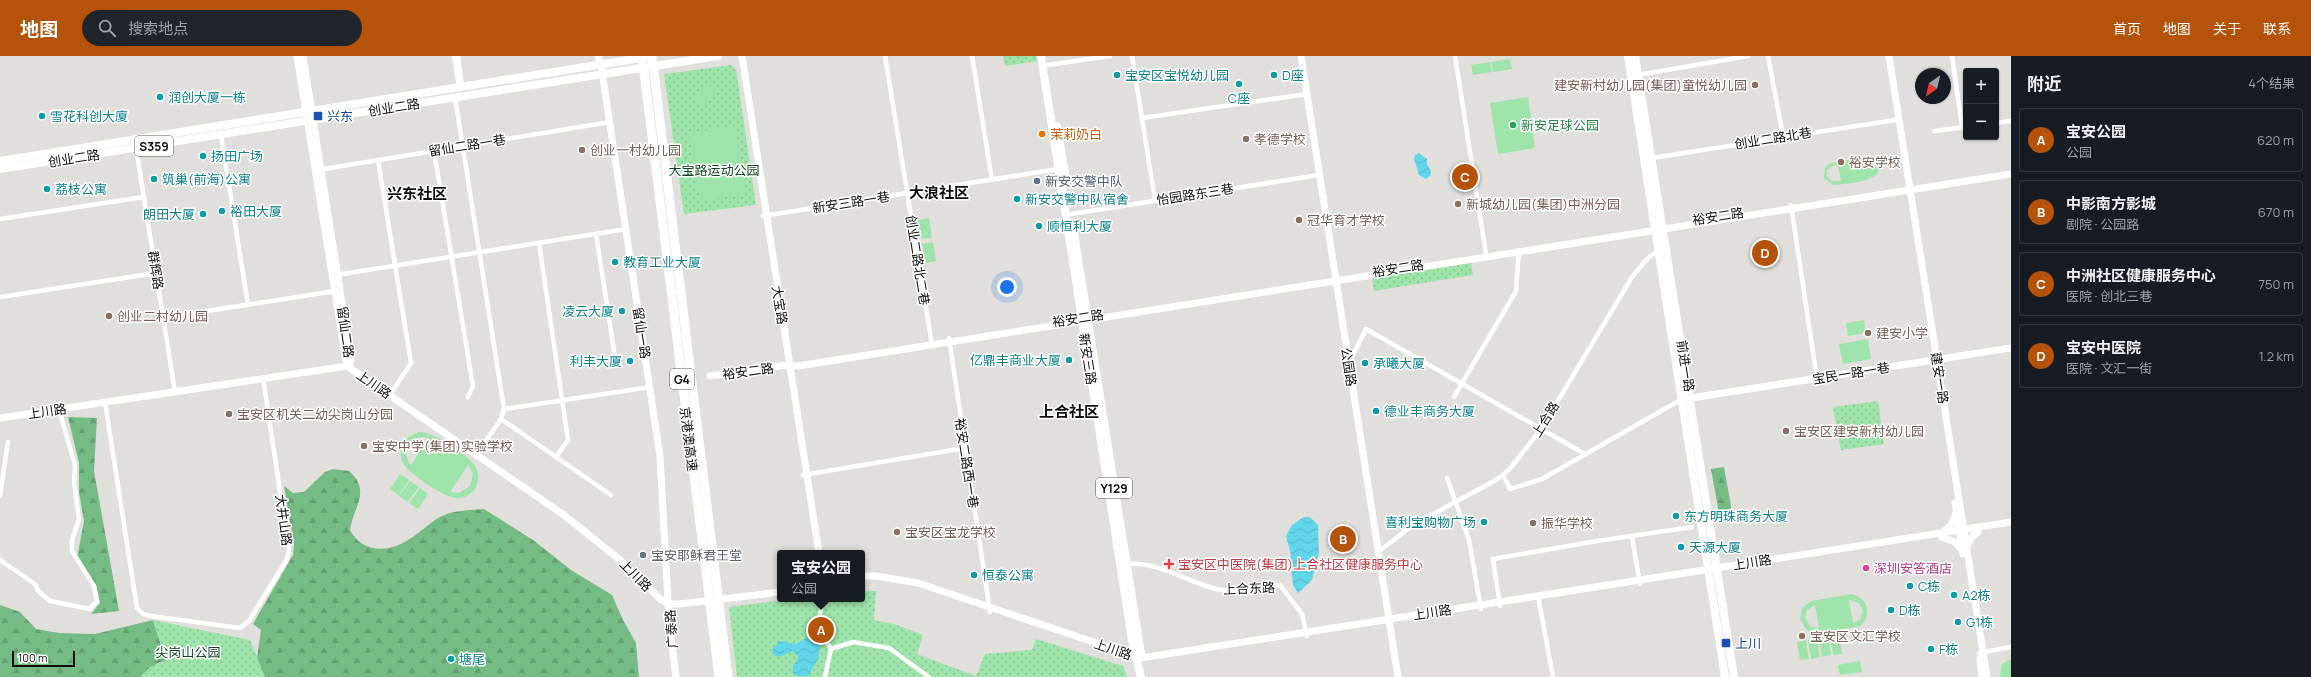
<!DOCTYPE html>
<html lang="zh">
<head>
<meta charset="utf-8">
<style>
	:root { --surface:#171b24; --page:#20242c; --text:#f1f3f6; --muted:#9ea1a6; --line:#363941; --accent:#b45309 }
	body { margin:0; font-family:Manrope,"Noto Sans SC",sans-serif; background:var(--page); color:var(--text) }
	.controls { position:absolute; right:12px; top:12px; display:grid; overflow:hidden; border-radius:4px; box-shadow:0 1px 3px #0004 }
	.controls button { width:36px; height:36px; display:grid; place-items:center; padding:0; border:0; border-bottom:1px solid var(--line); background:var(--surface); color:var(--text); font:20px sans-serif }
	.compass { position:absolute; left:1915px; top:12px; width:36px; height:36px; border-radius:50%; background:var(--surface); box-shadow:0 1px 3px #0004; rotate:214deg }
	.scale { position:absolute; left:12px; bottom:10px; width:63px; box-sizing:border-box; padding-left:4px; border:2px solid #0f0e0d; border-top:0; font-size:11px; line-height:14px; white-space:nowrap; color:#0f0e0d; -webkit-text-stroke:3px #fff; paint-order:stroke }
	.you { position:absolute; left:1007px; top:231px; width:14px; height:14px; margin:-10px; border:3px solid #fff; border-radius:50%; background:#1a73e8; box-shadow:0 0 0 6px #1a73e833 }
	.badge { display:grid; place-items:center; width:26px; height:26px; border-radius:50%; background:var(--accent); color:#fff; font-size:13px; font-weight:700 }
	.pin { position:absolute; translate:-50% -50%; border:2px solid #fff; box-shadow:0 1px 4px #0006 }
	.popup { position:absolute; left:777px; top:494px; width:88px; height:52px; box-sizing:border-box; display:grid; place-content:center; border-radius:4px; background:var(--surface); filter:drop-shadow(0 1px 3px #0005); font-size:13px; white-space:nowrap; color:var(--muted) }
	.popup b { font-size:15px; color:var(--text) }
	.popup::after { content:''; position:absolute; left:50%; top:100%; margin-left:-8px; border:8px solid transparent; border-top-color:var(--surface) }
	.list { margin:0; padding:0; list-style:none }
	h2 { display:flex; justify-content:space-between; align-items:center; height:52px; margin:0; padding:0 16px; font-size:17px }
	h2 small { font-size:13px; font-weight:400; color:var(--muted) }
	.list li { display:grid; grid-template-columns:26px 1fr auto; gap:12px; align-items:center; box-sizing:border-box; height:64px; margin:0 8px 8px; padding:0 8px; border:1px solid var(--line); border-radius:4px }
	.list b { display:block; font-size:15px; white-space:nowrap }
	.list p { margin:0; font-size:13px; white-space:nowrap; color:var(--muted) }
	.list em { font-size:13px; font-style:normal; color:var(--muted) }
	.icon { flex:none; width:22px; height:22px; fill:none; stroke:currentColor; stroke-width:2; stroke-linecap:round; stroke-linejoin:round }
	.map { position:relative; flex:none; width:2011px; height:621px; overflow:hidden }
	header { display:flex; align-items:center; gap:24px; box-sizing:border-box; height:56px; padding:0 20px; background:var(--accent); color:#fff }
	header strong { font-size:19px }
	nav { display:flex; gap:22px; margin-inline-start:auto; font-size:14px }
	.search { width:280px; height:36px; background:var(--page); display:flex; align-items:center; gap:10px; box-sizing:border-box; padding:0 14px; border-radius:22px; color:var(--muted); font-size:15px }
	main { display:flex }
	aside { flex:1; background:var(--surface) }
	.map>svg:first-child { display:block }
	.forest { fill:url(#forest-firs) }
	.park { fill:url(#park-dots) }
	.garden { fill:#9de3aa; fill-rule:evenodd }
	.water { fill:url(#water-waves) }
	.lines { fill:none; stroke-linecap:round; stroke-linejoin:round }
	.street { stroke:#fff; stroke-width:4.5 }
	.secondary { stroke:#fff; stroke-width:7 }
	.primary { stroke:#fff; stroke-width:8 }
	.highway { stroke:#fff; stroke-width:9 }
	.culture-dot { fill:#0f9aa8; stroke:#fff; stroke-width:1.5 }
	.education-dot { fill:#8d6e63; stroke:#fff; stroke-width:1.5 }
	.transit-dot { fill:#1a4fb4; stroke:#fff; stroke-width:1.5 }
	.leisure-dot { fill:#2e9e5b; stroke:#fff; stroke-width:1.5 }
	.food-dot { fill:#e8710a; stroke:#fff; stroke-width:1.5 }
	.service-dot { fill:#5c6f8a; stroke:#fff; stroke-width:1.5 }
	.worship-dot { fill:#6b7280; stroke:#fff; stroke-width:1.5 }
	.health-dot { fill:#e0444e; stroke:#fff; stroke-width:1.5 }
	.hotel-dot { fill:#d1479c; stroke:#fff; stroke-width:1.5 }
	.labels { text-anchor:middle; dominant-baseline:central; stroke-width:3; stroke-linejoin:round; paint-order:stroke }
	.shield { fill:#fff; stroke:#575656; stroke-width:1 }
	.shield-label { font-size:12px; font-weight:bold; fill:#0f0e0d }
	.culture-label { font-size:13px; fill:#0d838f; stroke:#fff; text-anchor:start }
	.education-label { font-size:13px; fill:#785e54; stroke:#fff; text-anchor:start }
	.street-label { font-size:13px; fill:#0f0e0d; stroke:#fff }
	.transit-label { font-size:13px; fill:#164399; stroke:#fff; text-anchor:start }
	.leisure-label { font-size:13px; fill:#27864d; stroke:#fff; text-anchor:start }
	.food-label { font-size:13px; fill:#c56008; stroke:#fff; text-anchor:start }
	.park-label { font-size:13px; fill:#124622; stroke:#fff }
	.service-label { font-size:13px; fill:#4e5e75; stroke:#fff; text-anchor:start }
	.worship-label { font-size:13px; fill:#5b616d; stroke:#fff; text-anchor:start }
	.health-label { font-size:13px; fill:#be3a42; stroke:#fff; text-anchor:start }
	.hotel-label { font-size:13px; fill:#b23c85; stroke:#fff; text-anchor:start }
	.quarter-label { font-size:15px; font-weight:bold; fill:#0f0e0d; stroke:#fff }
</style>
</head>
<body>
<header>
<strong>地图</strong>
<div class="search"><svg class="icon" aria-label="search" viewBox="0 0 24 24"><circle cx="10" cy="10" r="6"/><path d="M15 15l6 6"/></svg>搜索地点</div>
<nav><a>首页</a><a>地图</a><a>关于</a><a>联系</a></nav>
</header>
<main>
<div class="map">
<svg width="2011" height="621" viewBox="0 0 2011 621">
	<defs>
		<pattern id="forest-firs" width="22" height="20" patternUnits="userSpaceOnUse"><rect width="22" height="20" fill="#75bb84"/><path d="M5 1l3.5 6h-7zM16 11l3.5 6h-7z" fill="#64a071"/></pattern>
		<pattern id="park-dots" width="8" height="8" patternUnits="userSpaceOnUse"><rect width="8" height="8" fill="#9de3aa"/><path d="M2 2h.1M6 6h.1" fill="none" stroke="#86c291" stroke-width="1.8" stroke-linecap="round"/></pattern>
		<pattern id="water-waves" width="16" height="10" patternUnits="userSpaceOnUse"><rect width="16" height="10" fill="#61d5e9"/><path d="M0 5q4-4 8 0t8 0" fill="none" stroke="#53b6c7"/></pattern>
	</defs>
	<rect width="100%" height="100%" fill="#e1dfdc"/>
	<!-- forest -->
	<g class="forest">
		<polygon points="68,361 97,362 94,415 119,555 91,558 100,547 96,529 77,502 84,465 79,436 79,407"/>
		<polygon points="1724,411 1733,461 1720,463 1711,413"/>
		<path d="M333,413L349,415C372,435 353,451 350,474C362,497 388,497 408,484C421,477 433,462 447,458C458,454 472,454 484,453L533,484L571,514L612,539L623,564L636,587L639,621H264L257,602L261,574L253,568L293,499L294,488L284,430L293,437L304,436L325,416Z"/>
		<polygon points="0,549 20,556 36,573 59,577 95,578 153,564 166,605 158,607 140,621 0,621"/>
	</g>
	<!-- park -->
	<g class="park">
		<polygon points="1003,0 1036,0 1037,5 1005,10"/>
		<polygon points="731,9 736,13 756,149 684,158 664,18"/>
		<polygon points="1471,206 1473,219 1374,235 1372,222"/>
		<polygon points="1878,345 1884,388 1841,394 1833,351"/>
		<polygon points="862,535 876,535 874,564 897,569 923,579 917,598 976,620 985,598 1032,594 1036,583 1123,610 1127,621 737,621 729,551 790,543 862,543"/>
		<polygon points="153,564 250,584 265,621 140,621 150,611 166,605"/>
	</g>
	<!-- garden -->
	<g class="garden">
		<polygon points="1510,3 1512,13 1493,16 1491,6"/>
		<polygon points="1490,6 1492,16 1473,19 1471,9"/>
		<polygon points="706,26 717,34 706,50 695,43"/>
		<polygon points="1528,41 1535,92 1498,98 1490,47"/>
		<polygon points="735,70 746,138 700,145 689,77"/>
		<path d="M1868,101C1872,102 1876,104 1878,108C1886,126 1844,128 1833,129L1824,122L1825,111L1831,107ZM1838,109L1841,125H1832L1827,121V114L1832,110Z"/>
		<polygon points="929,162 932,182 922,183 918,164"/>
		<polygon points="933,186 936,205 926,207 922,188"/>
		<polygon points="1864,264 1866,277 1848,280 1846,267"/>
		<polygon points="1868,283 1871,303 1843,308 1839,288"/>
		<path d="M419,376C432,375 468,398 475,410C479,416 479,424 476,431C472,437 466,442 459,442C448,444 411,419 405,410C395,396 404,380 419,376ZM423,381L429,382L411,409C401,397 408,382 423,381ZM468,409L473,418L470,430L459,437L450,436Z"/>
		<polygon points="400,418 409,424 399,439 390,433"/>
		<polygon points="410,425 419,431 408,446 399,440"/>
		<polygon points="420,432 428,438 418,453 409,447"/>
		<path d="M1852,538C1868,542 1873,559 1860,570L1816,578L1806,573L1800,563L1802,552L1811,545ZM1849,544L1859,547L1863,554L1860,564L1853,567ZM1815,549L1819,572L1811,571L1805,562L1807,554Z"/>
		<polygon points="1839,579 1842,598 1833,599 1830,581"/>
		<polygon points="1828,581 1831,599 1822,601 1819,582"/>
		<polygon points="1817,583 1820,601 1811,603 1808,584"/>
		<polygon points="1806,584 1809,603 1800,604 1797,586"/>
		<polygon points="2011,603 2011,621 2000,621 2002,608"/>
		<polygon points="1860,605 1862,616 1840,619 1838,609"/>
	</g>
	<!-- water -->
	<g class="water">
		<polygon points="1419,97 1427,103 1427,108 1431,115 1431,119 1426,123 1419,119 1414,103 1415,99"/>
		<polygon points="1304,461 1310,461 1318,469 1319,496 1312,524 1298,537 1293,529 1290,500 1291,499 1286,480 1292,469"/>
		<polygon points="812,579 817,580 821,585 818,603 808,620 798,620 793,617 793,610 799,601 793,595 779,601 773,599 772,594 779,585 796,588"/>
	</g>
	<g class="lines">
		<!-- street -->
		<g class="street">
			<polyline points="454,0 459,31"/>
			<polyline points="458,0 462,31"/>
			<polyline points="885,0 932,289"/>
			<polyline points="972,0 992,124"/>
			<polyline points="1132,0 1155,144"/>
			<polyline points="1455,0 1486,198"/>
			<polyline points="1768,0 1783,80"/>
			<polyline points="1952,0 1962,71"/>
			<polyline points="1048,9 1110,0"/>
			<polyline points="1638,19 1748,0"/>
			<polyline points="455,41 504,353 501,363 476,399"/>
			<polyline points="1142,62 1307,38"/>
			<polyline points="1996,67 2011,65"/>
			<polyline points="1934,75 1966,71"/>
			<polyline points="221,79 248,249"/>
			<polyline points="136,92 175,336"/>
			<polyline points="434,95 473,330 468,341"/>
			<polyline points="1652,102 1895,64"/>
			<polyline points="378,104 411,307 390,339"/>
			<polyline points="324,113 610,66"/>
			<polyline points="1791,149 1817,323"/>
			<polyline points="1071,158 1319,119"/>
			<polyline points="763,160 1058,113"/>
			<polyline points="0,163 144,141"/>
			<polyline points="596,178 615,301"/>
			<polyline points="539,187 568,384 556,401"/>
			<polyline points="336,219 626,173"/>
			<polyline points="0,241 156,217"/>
			<polyline points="163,262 335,235"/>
			<polyline points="949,282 990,556"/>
			<polyline points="1349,307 1366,273 1585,398"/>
			<polyline points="1454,341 1516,235 1519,194"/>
			<polyline points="105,346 137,552 143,558 151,560 240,572 249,565 286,505 289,495 263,322"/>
			<polyline points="504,353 651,331"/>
			<polyline points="501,363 611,439"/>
			<polyline points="803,419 965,392"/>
			<polyline points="1503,419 1510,433 1542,423 1682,343"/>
			<polyline points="1447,422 1469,484 1481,553"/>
			<polyline points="0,440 8,386"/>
			<polyline points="1632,481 1640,528"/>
			<polyline points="1378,496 1413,469 1496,424 1509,414 1541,373 1632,221 1648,202 1659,194"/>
			<polyline points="0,504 35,528 39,536 50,545 90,553 97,545 94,530 72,495 72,484 79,463 74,427 75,409 59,353"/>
			<path d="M1126,508C1158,505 1185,525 1216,533C1236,537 1260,531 1280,529L1302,558L1307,580"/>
			<polyline points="1538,540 1553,621"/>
			<polyline points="823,543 819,563 820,574 831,593 825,621"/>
			<polyline points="1500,550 1493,503 1597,485 1692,471"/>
			<polyline points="831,593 853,586 889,592 929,621"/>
			<polyline points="1979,597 2011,591"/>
		</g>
		<!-- secondary -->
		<g class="secondary">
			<polyline points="297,0 346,305 349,311"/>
			<polyline points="303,0 351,304 349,311"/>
			<polyline points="598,0 601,9 660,400 669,564 676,621"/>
			<polyline points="742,0 819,497"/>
			<polyline points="1301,0 1398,621"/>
			<polyline points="1889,0 1987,621"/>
			<polyline points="710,320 786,309 798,310 2011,118"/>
			<polyline points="1691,342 2011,292"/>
			<polyline points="0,362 347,310 564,459 619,503 661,544 669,548 680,548 780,536"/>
			<polyline points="1955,447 1963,498"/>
			<polyline points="1943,476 1952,468 1956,457"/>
			<polyline points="1942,481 1955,486 1962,494"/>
			<polyline points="1967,491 1971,482 1978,476"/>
			<polyline points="862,520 876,520 918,527 1141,602 2011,466"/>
			<polyline points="1980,603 1982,621"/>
		</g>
		<!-- primary -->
		<g class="primary">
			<polyline points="1041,0 1132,584 1141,621"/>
			<polyline points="1628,0 1725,621"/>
			<polyline points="1635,0 1734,621"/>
			<polyline points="1057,70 1066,124"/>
			<polyline points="0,105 647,1"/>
			<polyline points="0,113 718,0"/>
			<polyline points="1073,171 1141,598"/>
		</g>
		<!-- highway -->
		<g class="highway">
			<polyline points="642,0 719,621"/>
			<polyline points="652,0 728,621"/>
		</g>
	</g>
	<!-- markers -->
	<g class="culture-dot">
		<circle cx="1117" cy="19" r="4"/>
		<circle cx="1274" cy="19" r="4"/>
		<circle cx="1239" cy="28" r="4"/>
		<circle cx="160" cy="41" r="4"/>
		<circle cx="42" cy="60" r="4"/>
		<circle cx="203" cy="100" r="4"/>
		<circle cx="154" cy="123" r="4"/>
		<circle cx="47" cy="133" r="4"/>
		<circle cx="1017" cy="143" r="4"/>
		<circle cx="222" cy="155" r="4"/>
		<circle cx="203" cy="158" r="4"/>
		<circle cx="1039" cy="170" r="4"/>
		<circle cx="615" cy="206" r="4"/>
		<circle cx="622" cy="255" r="4"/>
		<circle cx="1069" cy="304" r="4"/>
		<circle cx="630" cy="305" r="4"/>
		<circle cx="1365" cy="307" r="4"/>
		<circle cx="1376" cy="355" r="4"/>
		<circle cx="1676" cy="460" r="4"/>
		<circle cx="1484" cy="466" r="4"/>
		<circle cx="1681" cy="491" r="4"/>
		<circle cx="974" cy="519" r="4"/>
		<circle cx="1910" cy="530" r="4"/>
		<circle cx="1954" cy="539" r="4"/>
		<circle cx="1891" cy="554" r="4"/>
		<circle cx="1958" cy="566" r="4"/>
		<circle cx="1931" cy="593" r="4"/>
		<circle cx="451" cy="603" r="4"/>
	</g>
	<g class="education-dot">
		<circle cx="1755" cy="29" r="4"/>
		<circle cx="1246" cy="83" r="4"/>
		<circle cx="582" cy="94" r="4"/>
		<circle cx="1841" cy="106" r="4"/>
		<circle cx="1458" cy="148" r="4"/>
		<circle cx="1299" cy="164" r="4"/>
		<circle cx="109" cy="260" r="4"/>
		<circle cx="1868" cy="277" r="4"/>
		<circle cx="229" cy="358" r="4"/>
		<circle cx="1786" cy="375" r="4"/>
		<circle cx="364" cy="390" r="4"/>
		<circle cx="1533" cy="467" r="4"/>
		<circle cx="897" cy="476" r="4"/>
		<circle cx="1802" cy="580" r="4"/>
	</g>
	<g class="transit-dot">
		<rect x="313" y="55" width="10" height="10" rx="2"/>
		<rect x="1721" y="582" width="10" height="10" rx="2"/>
	</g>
	<circle class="leisure-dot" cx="1513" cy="69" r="4"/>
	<circle class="food-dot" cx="1042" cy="78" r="4"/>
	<circle class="service-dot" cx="1037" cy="125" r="4"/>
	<circle class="worship-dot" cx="643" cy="499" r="4"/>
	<path class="health-dot" d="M1167 502h4v4h4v4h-4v4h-4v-4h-4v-4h4z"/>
	<circle class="hotel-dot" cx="1866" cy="512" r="4"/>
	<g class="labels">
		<!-- shield labels -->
		<g class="shield">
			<rect x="135" y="80" width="38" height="20" rx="3"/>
			<rect x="670" y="313" width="24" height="20" rx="3"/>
			<rect x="1096" y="422" width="36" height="20" rx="3"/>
		</g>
		<g class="shield-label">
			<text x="154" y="90">S359</text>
			<text x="682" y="323">G4</text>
			<text x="1114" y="432">Y129</text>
		</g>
		<!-- culture labels -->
		<g class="culture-label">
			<text x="1125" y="19">宝安区宝悦幼儿园</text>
			<text x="1282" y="19">D座</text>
			<text x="168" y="41">润创大厦一栋</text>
			<text x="1239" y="42" text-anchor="middle">C座</text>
			<text x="50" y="60">雪花科创大廈</text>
			<text x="211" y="100">扬田广场</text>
			<text x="162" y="123">筑巢(前海)公寓</text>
			<text x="55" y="133">荔枝公寓</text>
			<text x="1025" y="143">新安交警中队宿舍</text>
			<text x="230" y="155">裕田大厦</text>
			<text x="195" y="158" text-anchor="end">朗田大厦</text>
			<text x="1047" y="170">顺恒利大厦</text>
			<text x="623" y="206">教育工业大厦</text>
			<text x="614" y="255" text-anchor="end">凌云大厦</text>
			<text x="1061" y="304" text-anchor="end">亿鼎丰商业大厦</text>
			<text x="622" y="305" text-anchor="end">利丰大厦</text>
			<text x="1373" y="307">承曦大厦</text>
			<text x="1384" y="355">德业丰商务大厦</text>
			<text x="1684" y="460">东方明珠商务大厦</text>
			<text x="1476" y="466" text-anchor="end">喜利宝购物广场</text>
			<text x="1689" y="491">天源大厦</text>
			<text x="982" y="519">恒泰公寓</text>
			<text x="1918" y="530">C栋</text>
			<text x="1962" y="539">A2栋</text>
			<text x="1899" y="554">D栋</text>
			<text x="1966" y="566">G1栋</text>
			<text x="1939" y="593">F栋</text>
			<text x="459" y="603">塘尾</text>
		</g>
		<!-- education labels -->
		<g class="education-label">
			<text x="1747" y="29" text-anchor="end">建安新村幼儿园(集团)童悦幼儿园</text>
			<text x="1254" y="83">孝德学校</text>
			<text x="590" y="94">创业一村幼儿园</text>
			<text x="1849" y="106">裕安学校</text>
			<text x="1466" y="148">新城幼儿园(集团)中洲分园</text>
			<text x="1307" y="164">冠华育才学校</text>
			<text x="117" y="260">创业二村幼儿园</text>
			<text x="1876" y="277">建安小学</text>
			<text x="237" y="358">宝安区机关二幼尖岗山分园</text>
			<text x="1794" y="375">宝安区建安新村幼儿园</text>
			<text x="372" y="390">宝安中学(集团)实验学校</text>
			<text x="1541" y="467">振华学校</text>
			<text x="905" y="476">宝安区宝龙学校</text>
			<text x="1810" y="580">宝安区文汇学校</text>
		</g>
		<!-- street labels -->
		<g class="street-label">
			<text transform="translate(394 51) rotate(-9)">创业二路</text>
			<text transform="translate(1773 82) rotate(-9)">创业二路北巷</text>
			<text transform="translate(467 89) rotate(-9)">留仙二路一巷</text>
			<text transform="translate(74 102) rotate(-9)">创业二路</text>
			<text transform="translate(1195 138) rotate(-9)">怡园路东三巷</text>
			<text transform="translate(851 146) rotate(-9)">新安三路一巷</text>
			<text transform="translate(1718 160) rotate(-9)">裕安二路</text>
			<text transform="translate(918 204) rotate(81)">创业二路北二巷</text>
			<text transform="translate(1398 212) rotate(-9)">裕安二路</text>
			<text transform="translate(156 214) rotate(81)">群辉路</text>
			<text transform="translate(780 249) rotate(81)">大宝路</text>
			<text transform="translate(1078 262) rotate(-9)">裕安二路</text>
			<text transform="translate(346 276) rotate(82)">留仙二路</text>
			<text transform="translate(642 277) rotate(81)">留仙一路</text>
			<text transform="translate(1088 303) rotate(81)">新安三路</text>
			<text transform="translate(1686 310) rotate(81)">前进一路</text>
			<text transform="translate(1349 311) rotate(81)">公园路</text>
			<text transform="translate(748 315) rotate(-8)">裕安二路</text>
			<text transform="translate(1851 317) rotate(-9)">宝民一路一巷</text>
			<text transform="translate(1940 322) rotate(81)">建安一路</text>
			<text transform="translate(374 328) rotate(35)">上川路</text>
			<text transform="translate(47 355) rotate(-8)">上川路</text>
			<text transform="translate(1545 363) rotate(-58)">上合路</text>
			<text transform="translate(689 383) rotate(83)">京港澳高速</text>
			<text transform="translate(967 407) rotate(81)">裕安二路西一巷</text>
			<text transform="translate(284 464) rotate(82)">大井山路</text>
			<text transform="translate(1752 506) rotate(-9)">上川路</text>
			<text transform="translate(636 519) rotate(45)">上川路</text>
			<text transform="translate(1249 532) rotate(-2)">上合东路</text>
			<text transform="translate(1432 556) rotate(-9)">上川路</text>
			<text transform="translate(671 573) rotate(-94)">广泰路</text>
			<text transform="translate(1113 593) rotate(19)">上川路</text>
		</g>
		<!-- transit labels -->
		<g class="transit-label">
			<text x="327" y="60">兴东</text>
			<text x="1735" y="587">上川</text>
		</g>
		<!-- leisure labels -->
		<g class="leisure-label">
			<text x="1521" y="69">新安足球公园</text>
		</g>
		<!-- food labels -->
		<g class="food-label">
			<text x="1050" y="78">茉莉奶白</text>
		</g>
		<!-- park labels -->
		<g class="park-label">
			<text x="714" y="114">大宝路运动公园</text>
			<text x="188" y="596">尖岗山公园</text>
		</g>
		<!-- service labels -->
		<g class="service-label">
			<text x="1045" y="125">新安交警中队</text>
		</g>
		<!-- worship labels -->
		<g class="worship-label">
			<text x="651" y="499">宝安耶稣君王堂</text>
		</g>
		<!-- health labels -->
		<g class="health-label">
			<text x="1178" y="508">宝安区中医院(集团)上合社区健康服务中心</text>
		</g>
		<!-- hotel labels -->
		<g class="hotel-label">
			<text x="1874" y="512">深圳安答酒店</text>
		</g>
		<!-- quarter labels -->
		<g class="quarter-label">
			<text x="939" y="136">大浪社区</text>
			<text x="417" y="137">兴东社区</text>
			<text x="1069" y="355">上合社区</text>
		</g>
	</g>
</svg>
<div class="controls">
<button>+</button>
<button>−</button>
</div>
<svg class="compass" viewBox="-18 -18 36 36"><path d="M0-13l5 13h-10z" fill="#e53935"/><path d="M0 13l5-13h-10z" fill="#9ea1a6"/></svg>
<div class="scale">100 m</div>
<div class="you"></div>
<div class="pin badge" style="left:821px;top:574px">A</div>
<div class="popup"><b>宝安公园</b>公园</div>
<div class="pin badge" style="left:1343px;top:483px">B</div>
<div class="pin badge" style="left:1465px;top:121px">C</div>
<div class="pin badge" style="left:1765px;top:197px">D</div>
</div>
<aside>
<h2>附近<small>4个结果</small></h2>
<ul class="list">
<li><span class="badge">A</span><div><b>宝安公园</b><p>公园</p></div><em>620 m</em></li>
<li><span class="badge">B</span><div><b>中影南方影城</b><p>剧院 · 公园路</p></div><em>670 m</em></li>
<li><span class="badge">C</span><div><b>中洲社区健康服务中心</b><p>医院 · 创北三巷</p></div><em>750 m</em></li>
<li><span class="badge">D</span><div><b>宝安中医院</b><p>医院 · 文汇一街</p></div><em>1.2 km</em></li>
</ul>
</aside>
</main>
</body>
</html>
